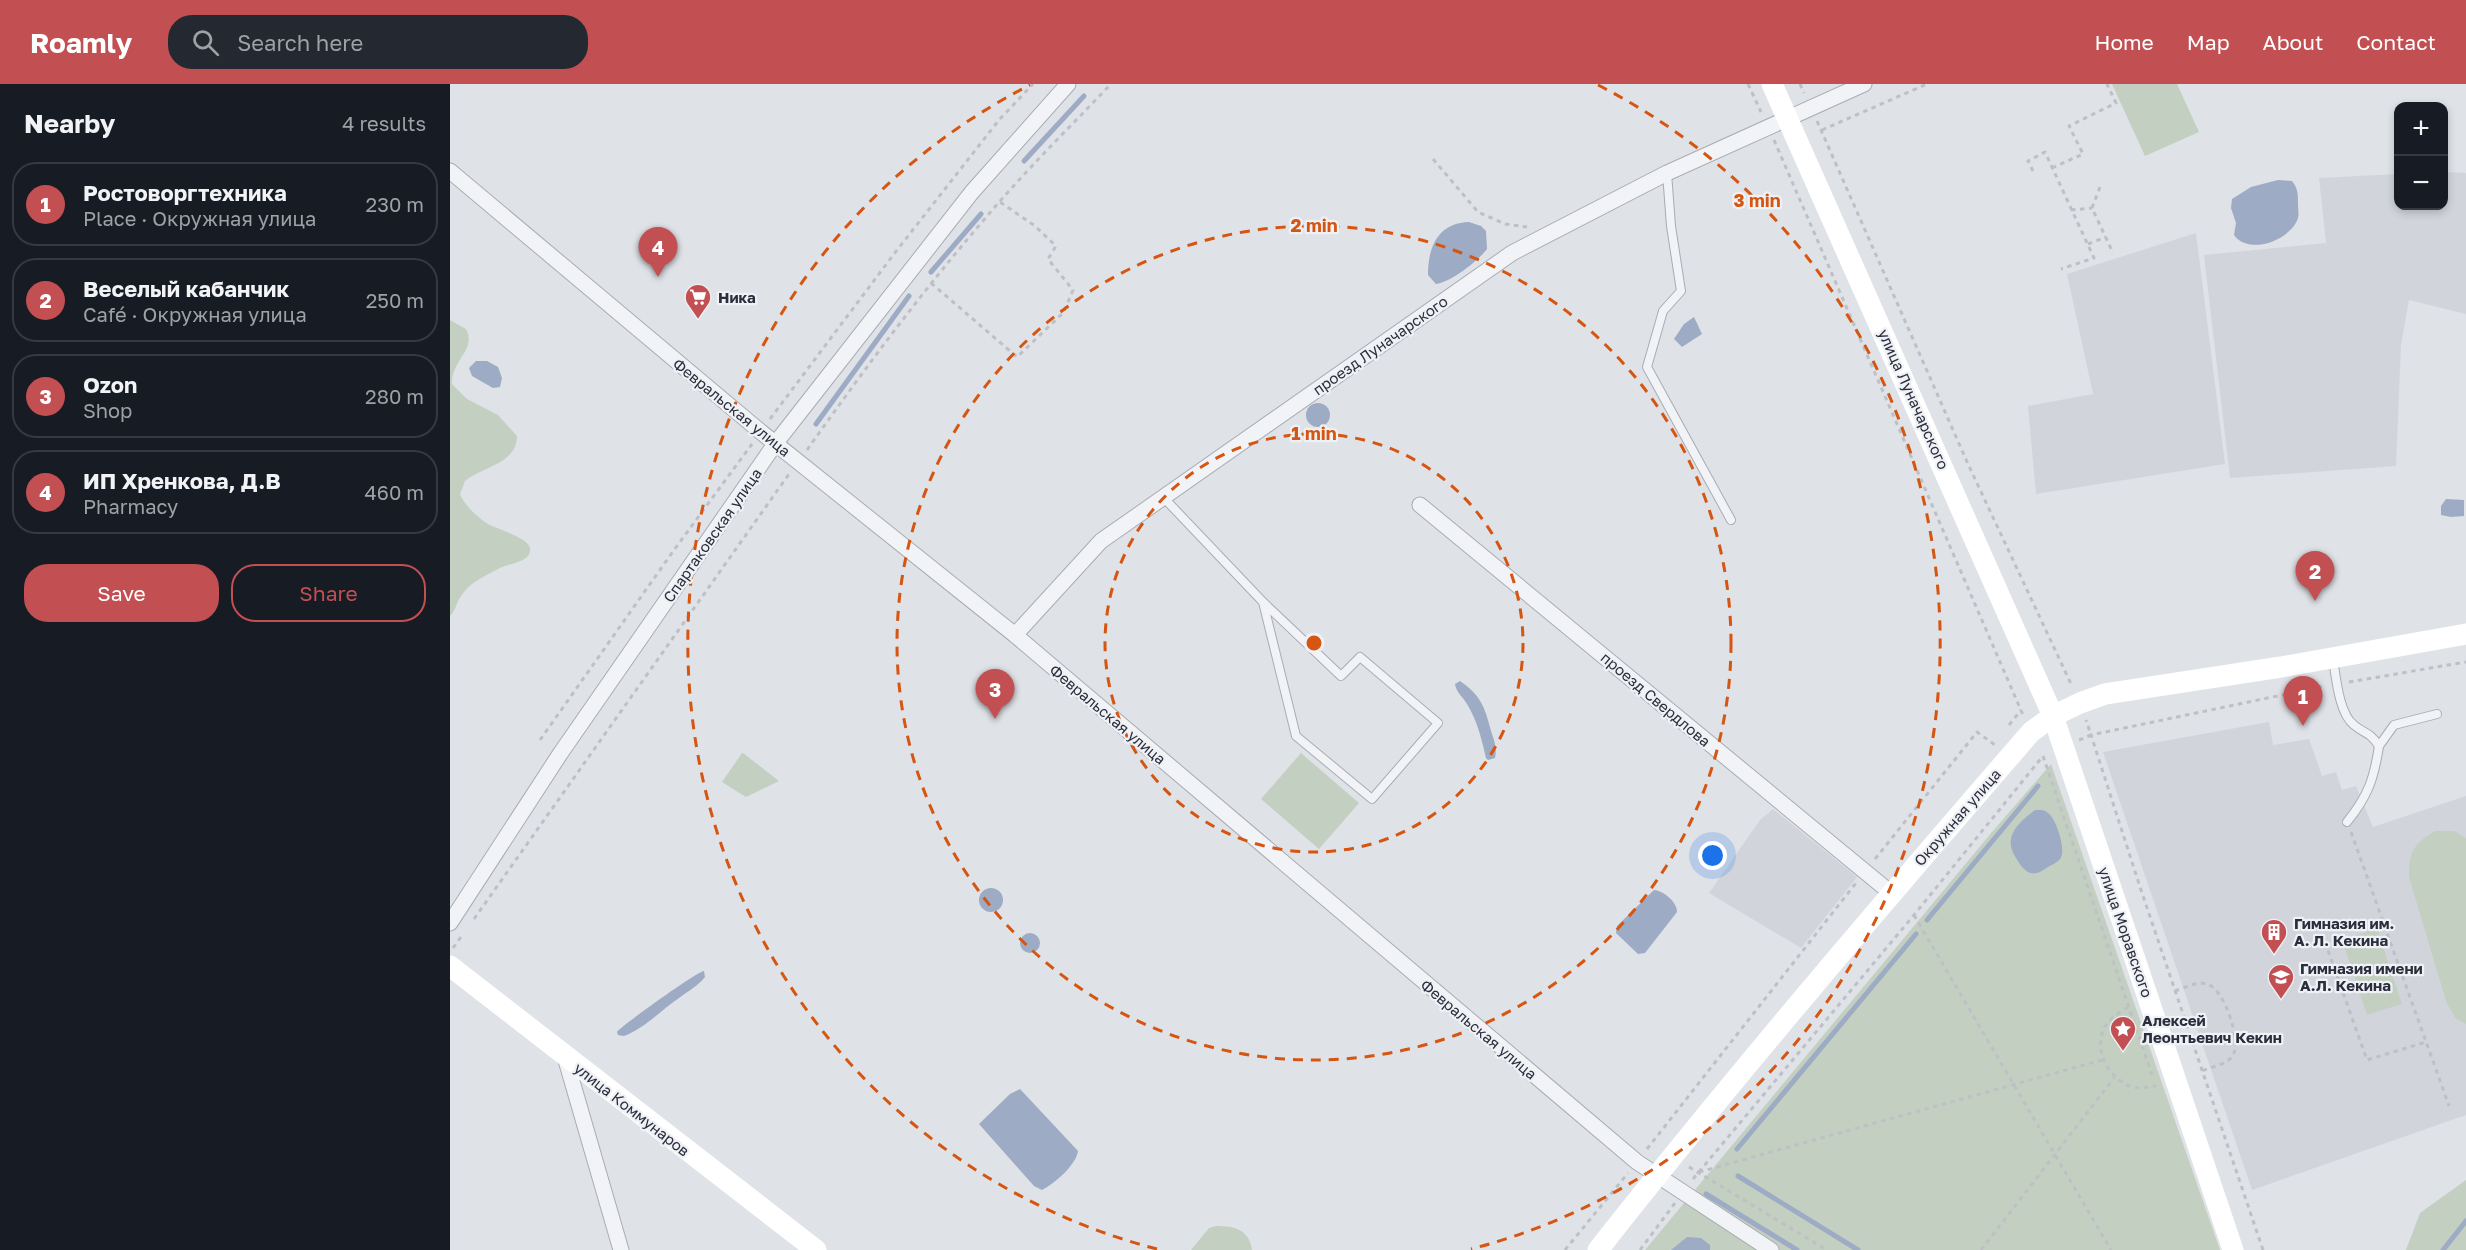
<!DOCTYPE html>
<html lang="en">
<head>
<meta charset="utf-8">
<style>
	:root { --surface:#171b24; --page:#242831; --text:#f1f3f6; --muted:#9ea1a6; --line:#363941; --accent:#c24f52 }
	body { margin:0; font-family:"Golos Text",sans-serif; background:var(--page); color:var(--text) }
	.controls { position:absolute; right:18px; top:18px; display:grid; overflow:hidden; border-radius:12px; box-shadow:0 3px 9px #0003 }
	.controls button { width:54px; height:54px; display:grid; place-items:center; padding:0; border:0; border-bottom:2px solid var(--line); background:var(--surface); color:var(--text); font:30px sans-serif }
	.you { position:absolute; left:1263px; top:772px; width:21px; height:21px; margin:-15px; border:4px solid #fff; border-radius:50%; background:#1a73e8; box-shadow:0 0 0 9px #1a73e833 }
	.badge { display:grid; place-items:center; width:39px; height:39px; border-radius:50%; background:var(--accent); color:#fff; font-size:20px; font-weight:700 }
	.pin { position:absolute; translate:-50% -50px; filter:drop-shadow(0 2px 3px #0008) }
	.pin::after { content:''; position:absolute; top:32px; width:21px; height:18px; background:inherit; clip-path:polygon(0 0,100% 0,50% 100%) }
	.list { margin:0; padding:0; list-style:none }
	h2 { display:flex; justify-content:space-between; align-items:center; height:78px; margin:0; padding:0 24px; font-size:26px }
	h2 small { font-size:20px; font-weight:400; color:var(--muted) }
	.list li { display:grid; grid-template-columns:39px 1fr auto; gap:18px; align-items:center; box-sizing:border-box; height:84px; margin:0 12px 12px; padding:0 12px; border:2px solid var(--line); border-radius:24px }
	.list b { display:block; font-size:22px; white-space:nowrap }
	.list p { margin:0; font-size:20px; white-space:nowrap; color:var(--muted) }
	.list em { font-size:20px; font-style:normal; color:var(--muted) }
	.actions { display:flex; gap:12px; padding:18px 24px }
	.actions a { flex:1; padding:14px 0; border:2px solid var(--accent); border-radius:24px; text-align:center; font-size:21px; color:var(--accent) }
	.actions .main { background:var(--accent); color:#fff }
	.icon { flex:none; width:33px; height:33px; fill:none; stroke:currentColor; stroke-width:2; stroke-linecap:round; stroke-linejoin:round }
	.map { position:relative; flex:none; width:2016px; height:1166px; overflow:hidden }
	header { display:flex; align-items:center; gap:36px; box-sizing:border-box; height:84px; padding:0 30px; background:var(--accent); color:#fff }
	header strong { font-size:28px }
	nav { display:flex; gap:33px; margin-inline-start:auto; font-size:21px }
	.search { width:420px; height:54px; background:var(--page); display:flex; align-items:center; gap:15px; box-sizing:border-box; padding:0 21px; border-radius:24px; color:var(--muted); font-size:22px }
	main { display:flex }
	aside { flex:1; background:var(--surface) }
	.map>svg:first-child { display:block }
	.built { fill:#d2d4dc }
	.green { fill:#c3d0c1 }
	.water { fill:#9dabc4 }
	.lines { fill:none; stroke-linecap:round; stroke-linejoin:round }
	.stream { stroke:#9dabc4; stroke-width:5 }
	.lane-casing { stroke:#a9acb4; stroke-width:10 }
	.street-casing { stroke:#a9acb4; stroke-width:17 }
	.path { stroke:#bec0c6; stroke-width:3; stroke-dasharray:4.5 4.5; stroke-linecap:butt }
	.lane { stroke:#f2f3f6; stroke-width:8 }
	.street { stroke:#f2f3f6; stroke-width:15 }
	.secondary { stroke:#fff; stroke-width:21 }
	.ring { fill:none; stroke:#d55511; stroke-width:3; stroke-dasharray:10 8 }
	.labels { text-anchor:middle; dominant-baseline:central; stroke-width:4.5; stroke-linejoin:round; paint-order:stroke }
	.poi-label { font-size:15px; font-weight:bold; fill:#2a2e3d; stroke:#eff1f5; text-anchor:start }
	.street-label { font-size:15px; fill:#2a2e3d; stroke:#eff1f5 }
	.centre { fill:#d55511; stroke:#eff1f5; stroke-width:3 }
	.ring-label { font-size:18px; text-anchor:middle; font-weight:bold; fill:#d55511; stroke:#eff1f5; stroke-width:4.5; stroke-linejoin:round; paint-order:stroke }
</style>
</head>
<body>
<header>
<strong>Roamly</strong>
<div class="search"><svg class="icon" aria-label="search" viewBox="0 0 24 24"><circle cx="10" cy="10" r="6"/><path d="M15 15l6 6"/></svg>Search here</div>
<nav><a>Home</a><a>Map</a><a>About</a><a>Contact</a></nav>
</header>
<main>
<aside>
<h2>Nearby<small>4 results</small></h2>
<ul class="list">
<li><span class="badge">1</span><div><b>Ростоворгтехника</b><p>Place · Окружная улица</p></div><em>230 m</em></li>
<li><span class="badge">2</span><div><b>Веселый кабанчик</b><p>Café · Окружная улица</p></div><em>250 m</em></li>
<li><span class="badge">3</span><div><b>Ozon</b><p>Shop</p></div><em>280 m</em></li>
<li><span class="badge">4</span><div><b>ИП Хренкова, Д.В</b><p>Pharmacy</p></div><em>460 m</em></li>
</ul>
<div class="actions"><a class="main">Save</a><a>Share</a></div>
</aside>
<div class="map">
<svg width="2016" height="1166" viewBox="0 0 2016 1166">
	<rect width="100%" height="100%" fill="#dfe2e7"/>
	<!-- built -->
	<g class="built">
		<polygon points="1994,88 2016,89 2016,230 1959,216 1951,261 1946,382 1780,394 1754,171 1876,159 1869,94 1948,90 1948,122 1994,122"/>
		<polygon points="1746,149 1775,380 1586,410 1578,322 1643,310 1617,190"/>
		<polygon points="1819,638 1823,661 1859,655 1872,692 1886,688 1892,706 1906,702 1923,743 2016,712 2016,1031 1802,1106 1653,668"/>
		<polygon points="1323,725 1407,793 1351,864 1259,809 1310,736"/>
	</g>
	<!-- green -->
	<g class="green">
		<polygon points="1662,0 1727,0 1749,48 1695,72"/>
		<path d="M0,236L16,245C27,266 1,276 2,300L17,315L48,331L67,352C67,380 32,383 15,397L10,410C14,421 27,433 38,440C47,445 79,454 80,464C82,479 57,479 48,485C35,492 19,499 11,512C6,519 6,526 0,532Z"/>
		<polygon points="292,669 293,669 329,697 296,713 272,698"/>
		<polygon points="851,669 909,719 869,765 811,715"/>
		<polygon points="1601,680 1770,1166 1195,1166 1542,748"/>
		<path d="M1985,747H2004L2016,754V940L2005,934L1996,917L1959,793C1959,768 1963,760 1985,747Z"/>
		<polygon points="1927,844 1952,920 1917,931 1892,856"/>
		<polygon points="2016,1096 2016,1166 1956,1166 1970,1129"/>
		<path d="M766,1142C784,1142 799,1145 802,1166H741L759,1144Z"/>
	</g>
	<!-- water -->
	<g class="water">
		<path d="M1828,96L1842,97C1848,104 1848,111 1848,120C1848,124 1849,130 1848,134C1841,156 1799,172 1784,151L1786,139L1781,124L1782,115L1801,103Z"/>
		<path d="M1019,138L1031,142L1036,147L1037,165C1028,177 1001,198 986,200L978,191C978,164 987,139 1019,138Z"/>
		<polygon points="1244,233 1252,250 1232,263 1224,255 1234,240"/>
		<polygon points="26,277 37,277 48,283 52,294 50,303 43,304 22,292 19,284"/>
		<circle cx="868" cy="331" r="12"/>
		<polygon points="1996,415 2014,416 2014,432 2001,433 1991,431 1991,422"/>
		<path d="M1010,597C1033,613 1035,625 1042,650C1045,659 1047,665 1045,674L1038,676L1036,674C1032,656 1027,636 1017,620C1013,613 1006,608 1005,600Z"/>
		<path d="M1585,726C1590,726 1594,725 1598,729C1606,734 1617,767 1610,775C1607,779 1599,782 1595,785C1589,789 1584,791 1578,788C1572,784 1569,779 1566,774C1552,753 1568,739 1585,726Z"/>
		<circle cx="541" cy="816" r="12"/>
		<path d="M1204,806C1214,807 1227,818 1227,828L1195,869L1188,870L1166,849L1167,842Z"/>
		<circle cx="580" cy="859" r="10"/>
		<path d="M254,887L255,893C248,902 238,907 229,914C210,927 195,944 174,952L168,951L167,948C171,942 248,887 254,887Z"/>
		<path d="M570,1005L628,1067C626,1081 605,1099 592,1106L584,1102L529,1040L560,1010Z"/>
		<polygon points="1237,1153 1251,1154 1260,1161 1260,1166 1221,1166"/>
	</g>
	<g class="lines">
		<!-- stream -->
		<g class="stream">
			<polyline points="574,77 634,12"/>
			<polyline points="481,188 531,130"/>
			<polyline points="366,340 459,212"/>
			<polyline points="1477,836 1588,702"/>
			<polyline points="1287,1065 1466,850"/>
			<polyline points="1288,1092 1408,1166"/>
			<polyline points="1256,1110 1347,1166"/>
			<polyline points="1993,1166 2016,1137"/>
		</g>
		<!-- lane casing -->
		<g class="lane-casing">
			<g id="lane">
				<polyline points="1217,89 1221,142 1231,207 1213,227 1197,283 1281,436"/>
				<polyline points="713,413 813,518 891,592 910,573 988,639 922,715 846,652 813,518"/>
				<path d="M1883,575C1886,593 1889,630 1904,641C1916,651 1919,647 1929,662C1924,695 1918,712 1897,738"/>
				<polyline points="1929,662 1944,641 1987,630"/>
			</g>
		</g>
		<!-- street casing -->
		<g class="street-casing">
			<g id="street">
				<polyline points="0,87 311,348 565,551 1187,1078 1321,1166"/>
				<polyline points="970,421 1441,809"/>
				<polyline points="565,551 651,457 1062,169 1217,89 1414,0"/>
				<polyline points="0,839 110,670 325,360 522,108 618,0"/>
				<polyline points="115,973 171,1166"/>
			</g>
		</g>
		<!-- path -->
		<g class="path">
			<polyline points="1298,0 1311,28"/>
			<polyline points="1350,0 1354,9"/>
			<polyline points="1367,37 1518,380 1622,602"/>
			<polyline points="1372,46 1477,0"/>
			<polyline points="1324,56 1573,631"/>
			<polyline points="983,75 1028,128 1055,140 1077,143"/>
			<polyline points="1602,84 1633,70 1619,42 1666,19 1657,0"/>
			<polyline points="1583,87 1578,77 1595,68 1644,174 1611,185"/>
			<polyline points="1650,103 1642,124 1663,169"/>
			<polyline points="1621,126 1642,124"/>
			<polyline points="1638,160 1656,153"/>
			<polyline points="481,199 567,273 614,228 623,206 598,175 606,162 585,142 550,118"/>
			<polyline points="320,335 444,170 549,36 583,0"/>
			<path d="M357,366C413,287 470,210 533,137C573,89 618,45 661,0"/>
			<polyline points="1899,598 2016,578"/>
			<polyline points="1559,641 1571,626"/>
			<polyline points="90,656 224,466 302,360"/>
			<polyline points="1629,656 1641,651 1636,636"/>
			<polyline points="1593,672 1702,991"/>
			<polyline points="1901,748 1999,1022"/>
			<polyline points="1425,775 1527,648 1545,661"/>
			<polyline points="1464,831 1661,1166"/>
			<polyline points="24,835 339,390"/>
			<polyline points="1875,858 1917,976 1976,958"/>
			<polyline points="3,864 13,850"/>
			<path d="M1725,907C1734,904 1747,897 1757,900C1774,904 1793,959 1782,973C1775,981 1761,983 1752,987"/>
			<path d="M1678,923C1673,926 1667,930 1662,934C1638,956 1655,994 1682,1003C1689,1005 1698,1003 1706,1002"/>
			<polyline points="1197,1065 1406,799"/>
			<polyline points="1239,1083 1377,1166"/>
			<polyline points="1249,1088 1652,976"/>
			<polyline points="1243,1095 1464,831 1593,672"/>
			<polyline points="1115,1166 1178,1089"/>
			<polyline points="1190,1166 1225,1119"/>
			<polyline points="1531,1166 1664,994"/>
			<polyline points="1813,1166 1691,806 1641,651 1875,602"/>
		</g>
		<!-- lane -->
		<use href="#lane" class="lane"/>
		<!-- street -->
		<use href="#street" class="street"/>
		<!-- secondary -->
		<g class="secondary">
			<polyline points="1322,0 1603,632 1783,1166"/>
			<polyline points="0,882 366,1166"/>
			<path d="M1148,1166C1287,989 1434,818 1581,648L1603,632L1630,619L1655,610L1831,583L2016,550"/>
		</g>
	</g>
	<!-- distance rings -->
	<g class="ring">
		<circle cx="864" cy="559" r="209"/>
		<circle cx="864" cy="559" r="417"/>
		<path d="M707 1165A626 626 0 0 1 580 1M1148 1A626 626 0 0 1 1021 1165"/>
	</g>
	<!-- icons -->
	<defs>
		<g id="supermarket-pin" transform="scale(1.35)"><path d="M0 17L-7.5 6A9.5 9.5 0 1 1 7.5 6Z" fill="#c24f52" stroke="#eff1f5"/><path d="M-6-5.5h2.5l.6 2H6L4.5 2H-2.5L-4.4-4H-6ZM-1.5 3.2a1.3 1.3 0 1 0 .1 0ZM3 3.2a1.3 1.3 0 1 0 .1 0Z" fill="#fff"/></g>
		<g id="building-pin" transform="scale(1.35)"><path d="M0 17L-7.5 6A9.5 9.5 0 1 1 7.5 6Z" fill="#c24f52" stroke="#eff1f5"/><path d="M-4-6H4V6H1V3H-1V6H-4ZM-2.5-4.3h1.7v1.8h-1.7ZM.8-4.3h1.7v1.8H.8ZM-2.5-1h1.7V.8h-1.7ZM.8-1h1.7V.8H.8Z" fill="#fff"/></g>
		<g id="school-pin" transform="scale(1.35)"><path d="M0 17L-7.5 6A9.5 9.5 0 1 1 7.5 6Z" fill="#c24f52" stroke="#eff1f5"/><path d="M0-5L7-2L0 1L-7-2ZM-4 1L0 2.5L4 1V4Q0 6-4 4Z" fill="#fff"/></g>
		<g id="sight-pin" transform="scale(1.35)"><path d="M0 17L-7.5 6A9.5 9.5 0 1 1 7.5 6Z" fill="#c24f52" stroke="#eff1f5"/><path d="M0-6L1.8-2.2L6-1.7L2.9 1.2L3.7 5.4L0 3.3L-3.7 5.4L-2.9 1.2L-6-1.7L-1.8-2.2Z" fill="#fff"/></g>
	</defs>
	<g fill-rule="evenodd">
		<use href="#supermarket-pin" x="248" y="213"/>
		<use href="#building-pin" x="1824" y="848"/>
		<use href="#school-pin" x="1831" y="893"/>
		<use href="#sight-pin" x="1673" y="945"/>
	</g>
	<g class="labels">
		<!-- poi labels -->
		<g class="poi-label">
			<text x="268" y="213">Ника</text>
			<text x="1844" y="839">Гимназия им.<tspan x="1844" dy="17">А. Л. Кекина</tspan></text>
			<text x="1850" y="884">Гимназия имени<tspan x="1850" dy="17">А.Л. Кекина</tspan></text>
			<text x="1692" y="936">Алексей<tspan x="1692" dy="17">Леонтьевич Кекин</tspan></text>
		</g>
		<!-- street labels -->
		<g class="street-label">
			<text transform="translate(930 261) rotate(-35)">проезд Луначарского</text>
			<text transform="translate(1464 315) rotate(66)">улица Луначарского</text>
			<text transform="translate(282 323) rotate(39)">Февральская улица</text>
			<text transform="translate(262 451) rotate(-55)">Спартаковская улица</text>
			<text transform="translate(1206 615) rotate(40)">проезд Свердлова</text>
			<text transform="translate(658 630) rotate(40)">Февральская улица</text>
			<text transform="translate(1507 733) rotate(-49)">Окружная улица</text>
			<text transform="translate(1676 848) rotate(71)">улица Моравского</text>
			<text transform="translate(1029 945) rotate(40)">Февральская улица</text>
			<text transform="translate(182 1025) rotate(38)">улица Коммунаров</text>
		</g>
	</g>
	<circle cx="864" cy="559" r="9" class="centre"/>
	<g class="ring-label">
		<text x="1307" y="123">3 min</text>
		<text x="864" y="148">2 min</text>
		<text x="864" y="356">1 min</text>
	</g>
</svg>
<div class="controls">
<button>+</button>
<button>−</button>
</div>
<div class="you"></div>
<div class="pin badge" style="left:1853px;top:642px">1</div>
<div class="pin badge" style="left:1865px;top:517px">2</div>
<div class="pin badge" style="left:545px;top:635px">3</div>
<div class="pin badge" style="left:208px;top:193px">4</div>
</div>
</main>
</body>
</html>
